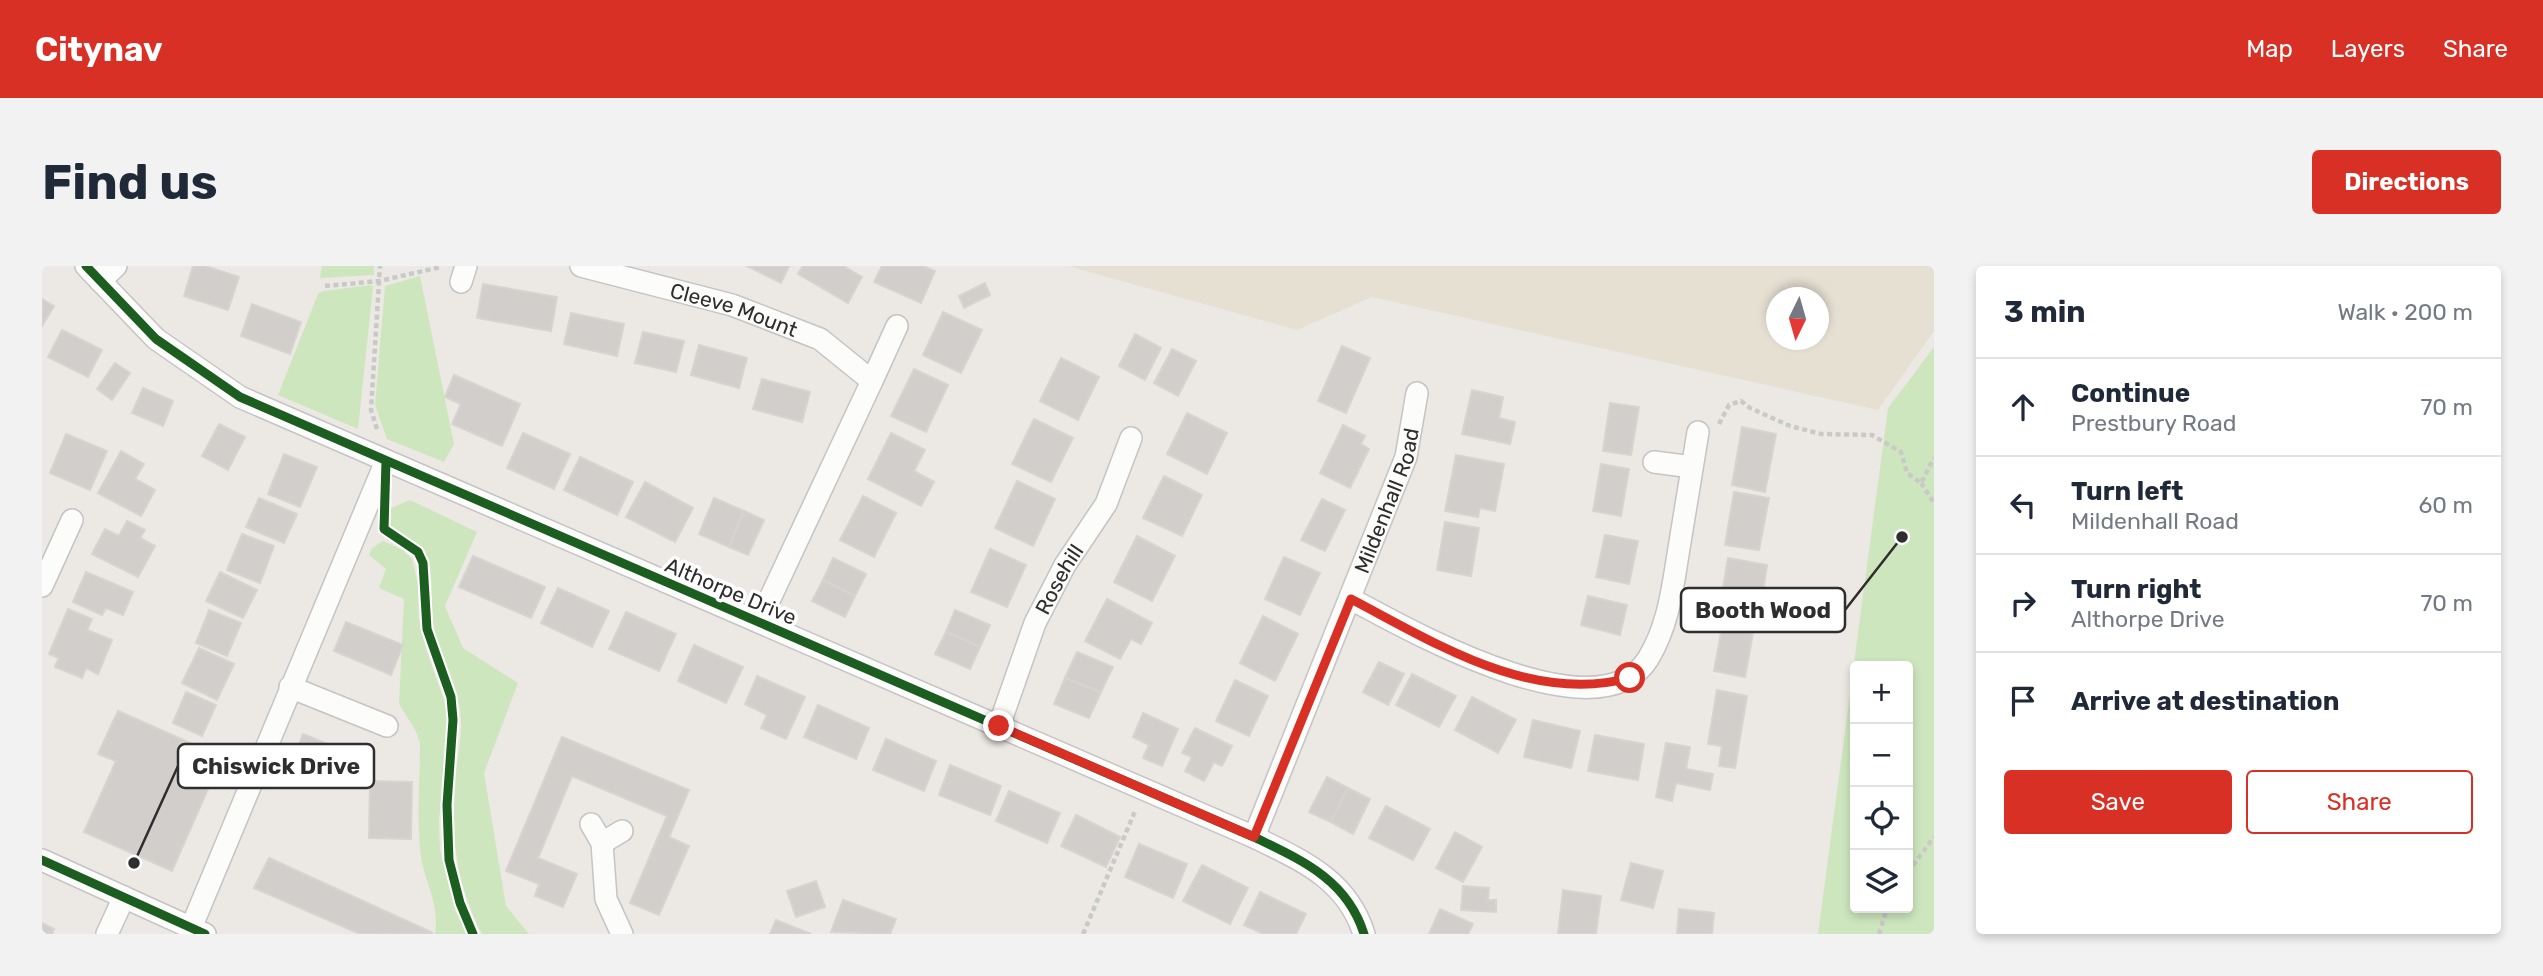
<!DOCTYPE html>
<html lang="en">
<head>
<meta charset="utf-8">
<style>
	:root { --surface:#fff; --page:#f2f2f3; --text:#1f2937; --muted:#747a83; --line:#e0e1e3; --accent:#d93025 }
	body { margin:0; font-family:Rubik,sans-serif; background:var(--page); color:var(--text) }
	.controls { position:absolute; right:21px; bottom:21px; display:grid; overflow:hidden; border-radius:7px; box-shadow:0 4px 10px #0003 }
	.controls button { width:63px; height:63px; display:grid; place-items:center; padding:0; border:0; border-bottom:2px solid var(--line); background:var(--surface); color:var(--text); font:35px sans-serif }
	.compass { position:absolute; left:1724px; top:21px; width:63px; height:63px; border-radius:50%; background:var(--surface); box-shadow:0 4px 10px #0003; rotate:185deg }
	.stop { position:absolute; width:21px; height:21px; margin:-16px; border:5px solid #d93025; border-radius:50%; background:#fff }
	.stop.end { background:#d93025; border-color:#fff; box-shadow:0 2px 7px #0008 }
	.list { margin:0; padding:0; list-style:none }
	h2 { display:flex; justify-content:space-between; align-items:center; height:91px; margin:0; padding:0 28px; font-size:30px }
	h2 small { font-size:23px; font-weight:400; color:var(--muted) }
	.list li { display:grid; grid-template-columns:46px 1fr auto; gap:21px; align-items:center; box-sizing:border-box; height:98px; padding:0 28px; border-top:2px solid var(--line) }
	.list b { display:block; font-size:26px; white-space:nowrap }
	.list p { margin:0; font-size:23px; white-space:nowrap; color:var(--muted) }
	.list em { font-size:23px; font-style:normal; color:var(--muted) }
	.actions { display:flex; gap:14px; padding:21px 28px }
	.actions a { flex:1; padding:16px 0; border:2px solid var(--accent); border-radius:7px; text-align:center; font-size:24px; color:var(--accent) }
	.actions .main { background:var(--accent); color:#fff }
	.icon { flex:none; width:38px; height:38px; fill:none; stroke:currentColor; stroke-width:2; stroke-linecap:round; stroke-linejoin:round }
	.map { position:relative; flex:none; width:1892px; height:668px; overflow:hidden; border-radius:7px }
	header { display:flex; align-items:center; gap:42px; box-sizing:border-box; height:98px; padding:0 35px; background:var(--accent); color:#fff }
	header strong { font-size:33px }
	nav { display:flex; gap:38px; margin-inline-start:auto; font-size:24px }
	.intro { display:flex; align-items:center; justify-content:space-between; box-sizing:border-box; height:168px; padding:0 42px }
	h1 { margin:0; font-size:49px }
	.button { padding:18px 32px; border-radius:7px; background:var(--accent); color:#fff; font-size:24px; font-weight:700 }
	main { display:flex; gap:42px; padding:0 42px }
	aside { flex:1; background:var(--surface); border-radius:7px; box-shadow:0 4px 10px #0003 }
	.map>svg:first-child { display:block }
	.education { fill:#e6e0d3; fill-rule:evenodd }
	.green { fill:#cee6be; fill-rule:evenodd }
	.building { fill:#d1cecb; stroke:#d7d4d0; stroke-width:2 }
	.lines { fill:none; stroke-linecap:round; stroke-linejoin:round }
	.street-casing { stroke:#c5c4c5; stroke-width:24 }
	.path { stroke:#c9c9c8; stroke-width:4.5; stroke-dasharray:5 3.5; stroke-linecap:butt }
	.street { stroke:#fcfcfb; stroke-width:21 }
	.cycleway-casing { stroke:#fff; stroke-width:13 }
	.cycleway { stroke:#1b5e20; stroke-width:9 }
	.route { stroke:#d93025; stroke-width:9 }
	.labels { text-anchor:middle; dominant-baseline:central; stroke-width:7; stroke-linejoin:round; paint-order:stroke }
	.street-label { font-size:21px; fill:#2e2e2e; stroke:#fff }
	.leader { fill:none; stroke:#2e2e2e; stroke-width:2.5 }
	.callout-dot { fill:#2e2e2e; stroke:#fff; stroke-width:2.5 }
	.callout { fill:#fff; stroke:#2e2e2e; stroke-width:2.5 }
	.callout-label { font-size:23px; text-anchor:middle; font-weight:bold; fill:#2e2e2e }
</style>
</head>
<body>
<header>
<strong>Citynav</strong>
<nav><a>Map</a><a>Layers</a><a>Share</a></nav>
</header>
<div class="intro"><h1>Find us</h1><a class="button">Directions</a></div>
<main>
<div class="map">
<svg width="1892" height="668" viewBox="0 0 1892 668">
	<rect width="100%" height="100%" fill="#ece8e4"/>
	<!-- education -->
	<path class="education" d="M1026,0H1892V65L1836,144L1330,31L1255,64ZM1734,32H1776V74H1734Z"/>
	<!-- green -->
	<g class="green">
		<polygon points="280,0 332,0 332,9 278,12"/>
		<polygon points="378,10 412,178 402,196 345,173 333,139 343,20"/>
		<polygon points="329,19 331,21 316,163 236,129 276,28 281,25"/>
		<path d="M1892,81V668H1776L1846,142ZM1813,400H1866V642H1813Z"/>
		<path d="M368,234L435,266L403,340L421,382L476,417L442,507L464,640L487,668H440C412,611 409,571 414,508C415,491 420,472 419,455C418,419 395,387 390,352C388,332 394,302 380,284C372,273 357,267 346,259L349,242Z"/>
		<path d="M341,275L361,284L370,293L376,317L377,354L384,383L402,434L406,456L397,555L398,584L414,646L426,668H393C398,634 381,616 378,583C375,548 378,513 378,478L374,465L357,438L362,333L337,322L344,303L327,289L330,282Z"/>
	</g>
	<!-- building -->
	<g class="building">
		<polygon points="151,0 163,0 197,11 186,44 142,30"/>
		<polygon points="705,0 747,0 739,17"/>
		<polygon points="761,0 801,0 820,11 806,37 756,8"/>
		<polygon points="840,0 881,0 893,5 879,37 832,16"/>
		<polygon points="943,17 948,29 922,42 917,30"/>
		<polygon points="441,18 515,31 509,65 435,52"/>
		<polygon points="0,33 12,40 0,60"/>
		<polygon points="210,38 259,56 248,88 199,70"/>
		<polygon points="901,46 940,64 919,107 881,89"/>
		<polygon points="529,47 582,58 575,90 522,78"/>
		<polygon points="20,64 60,84 46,111 6,91"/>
		<polygon points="601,66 642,75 634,106 593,97"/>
		<polygon points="1093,68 1119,82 1103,114 1077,100"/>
		<polygon points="657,79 705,92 697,122 649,109"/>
		<polygon points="1300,80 1328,92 1304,147 1276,135"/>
		<polygon points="1130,83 1154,95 1136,130 1112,117"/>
		<polygon points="1019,92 1057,111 1036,154 998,135"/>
		<polygon points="73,97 88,107 70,134 55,123"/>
		<polygon points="872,103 906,119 884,166 849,150"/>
		<polygon points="412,109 478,138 460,180 410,158 419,138 403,131"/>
		<polygon points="720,113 768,126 760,156 711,143"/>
		<polygon points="101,122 131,135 121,160 90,147"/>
		<polygon points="1430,124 1461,131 1457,152 1473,156 1468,178 1420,168"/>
		<polygon points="1568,137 1597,141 1589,189 1561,185"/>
		<polygon points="1145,147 1185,167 1165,208 1125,188"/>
		<polygon points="992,153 1031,172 1009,216 970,198"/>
		<polygon points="177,158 203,171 186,204 160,190"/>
		<polygon points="1301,159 1323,170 1319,178 1327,183 1308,222 1278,207"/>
		<polygon points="1700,161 1734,168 1723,226 1690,219"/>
		<polygon points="481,167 528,188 512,223 465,202"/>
		<polygon points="849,167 883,184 872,205 892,216 879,240 826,213"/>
		<polygon points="24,168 65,185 48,224 8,207"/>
		<polygon points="79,185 102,198 93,213 113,224 99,250 56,227"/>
		<polygon points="242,188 275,201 258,241 226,228"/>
		<polygon points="1414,189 1462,198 1453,245 1438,242 1436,251 1403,245"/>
		<polygon points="538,191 591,216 575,249 522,224"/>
		<polygon points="1559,198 1587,203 1579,250 1551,245"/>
		<polygon points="1122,210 1160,229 1140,270 1101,252"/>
		<polygon points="975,215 1013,233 991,280 953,262"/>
		<polygon points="603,216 651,242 633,276 584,251"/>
		<polygon points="1692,226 1727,232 1717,284 1683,279"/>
		<polygon points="821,230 854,247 832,291 798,274"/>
		<polygon points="217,232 255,248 242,277 204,261"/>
		<polygon points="672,232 702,245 687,281 657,268"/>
		<polygon points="1280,233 1303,244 1283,285 1259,274"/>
		<polygon points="702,245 722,254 706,289 687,281"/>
		<polygon points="85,255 103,264 98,272 113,280 96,311 50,288 63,263 77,270"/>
		<polygon points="1403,256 1437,262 1429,310 1395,304"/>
		<polygon points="200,268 232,280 218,317 185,304"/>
		<polygon points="1563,269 1596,275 1587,318 1554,311"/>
		<polygon points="1095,270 1133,290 1110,335 1072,316"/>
		<polygon points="948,283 984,299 965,341 929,326"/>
		<polygon points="431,290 503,321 489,352 417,321"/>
		<polygon points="1242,291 1278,307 1258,349 1223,333"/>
		<polygon points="791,292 824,308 813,330 781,314"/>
		<polygon points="1686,292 1725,299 1717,353 1677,346"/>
		<polygon points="44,306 91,326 81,349 64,342 60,349 31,336"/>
		<polygon points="178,306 215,324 201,352 164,335"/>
		<polygon points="781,314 813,330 803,351 770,335"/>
		<polygon points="516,322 567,345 550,381 499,357"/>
		<polygon points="1546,330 1585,339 1578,369 1539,359"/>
		<polygon points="1065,333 1110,357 1099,378 1089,373 1078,393 1043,375"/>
		<polygon points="26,343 50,353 45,364 70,374 56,408 44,402 40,412 13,401 17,392 7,388"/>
		<polygon points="167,344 199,357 185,390 154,377"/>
		<polygon points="913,344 948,359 938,381 904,366"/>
		<polygon points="584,346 634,368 617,405 567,383"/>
		<polygon points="1221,350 1256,368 1233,415 1198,397"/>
		<polygon points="304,356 361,379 349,409 292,385"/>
		<polygon points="1680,361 1711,367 1703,411 1672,405"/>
		<polygon points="904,366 938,381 928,403 893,388"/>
		<polygon points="652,379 701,401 684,437 636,415"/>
		<polygon points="157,382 192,398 175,434 140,417"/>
		<polygon points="1035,386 1071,401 1059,426 1023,412"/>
		<polygon points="1337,396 1362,408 1346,439 1321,426"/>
		<polygon points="1370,408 1414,430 1397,461 1354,439"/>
		<polygon points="715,410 763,431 744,473 719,462 725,449 703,438"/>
		<polygon points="1023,412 1059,426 1047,452 1012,438"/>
		<polygon points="1193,414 1226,430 1207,470 1174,455"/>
		<polygon points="1675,424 1705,430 1693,502 1677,500 1680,480 1666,478"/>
		<polygon points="144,426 174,439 160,470 131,457"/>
		<polygon points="1430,431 1474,454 1456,487 1413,464"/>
		<polygon points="776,439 827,462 814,493 762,471"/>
		<polygon points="76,445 180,491 130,605 42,566 74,495 56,488"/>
		<polygon points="1101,447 1136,463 1120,500 1101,492 1107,479 1091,471"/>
		<polygon points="1491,454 1538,465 1529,502 1482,491"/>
		<polygon points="1153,462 1190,480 1180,500 1172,496 1162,515 1143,505 1150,491 1140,487"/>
		<polygon points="261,468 303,485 290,518 248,502"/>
		<polygon points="1553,469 1602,478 1596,514 1546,505"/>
		<polygon points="520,471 647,524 627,571 647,580 617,649 588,637 625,550 530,510 496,592 535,608 521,641 493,630 497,618 464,605"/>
		<polygon points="844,473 894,495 882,525 831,504"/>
		<polygon points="1624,477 1648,481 1644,503 1671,508 1668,524 1634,517 1630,535 1614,531"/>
		<polygon points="908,499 959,520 948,549 897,529"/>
		<polygon points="1285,511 1306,522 1289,556 1267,546"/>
		<polygon points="328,515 370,516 369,573 327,572"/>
		<polygon points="1306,522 1328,533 1311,568 1289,556"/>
		<polygon points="967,525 1018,547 1005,577 954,555"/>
		<polygon points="1344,540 1388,563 1371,594 1327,572"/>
		<polygon points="1034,549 1078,571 1064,601 1019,580"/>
		<polygon points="1413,566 1440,581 1421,616 1394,602"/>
		<polygon points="1097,578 1145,598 1131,632 1083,611"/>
		<polygon points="227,592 391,667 318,668 212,622"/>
		<polygon points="1589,597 1621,605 1611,642 1579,634"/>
		<polygon points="1160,599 1206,622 1188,658 1141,635"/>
		<polygon points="774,615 783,641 754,651 745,625"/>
		<polygon points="1421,620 1447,622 1446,634 1454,634 1454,646 1419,644"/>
		<polygon points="1521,624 1559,630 1554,668 1516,668"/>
		<polygon points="1218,626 1264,648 1254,668 1221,668 1202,659"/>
		<polygon points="801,634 854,653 848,668 789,666"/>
		<polygon points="1398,643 1431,658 1426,668 1387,668"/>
		<polygon points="1637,643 1672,647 1670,668 1635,668"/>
		<polygon points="734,654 769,668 728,668"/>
		<polygon points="0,657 12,663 10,668 0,668"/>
	</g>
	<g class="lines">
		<!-- street casing -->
		<g class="street-casing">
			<g id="street">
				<path d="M44,0L114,73L198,131L1212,571C1259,594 1305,613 1322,668"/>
				<path id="s1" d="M539,0L690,39L778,73L830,115L717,356"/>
				<polyline points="58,15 74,0"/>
				<polyline points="419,16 424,0"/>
				<polyline points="830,115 855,60"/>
				<polyline points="1612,196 1650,201"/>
				<polyline points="0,320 30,254"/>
				<path d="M1309,333C1367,364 1556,472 1606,393C1628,357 1631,317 1638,276C1644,239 1650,203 1656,166"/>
				<polyline points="248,421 345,460"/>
				<path id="s2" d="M957,460L993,357L1023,299L1064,238L1089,172"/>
				<polyline points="549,558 560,577 564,633 580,668"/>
				<path id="s3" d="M1212,571L1364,191L1375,127"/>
				<polyline points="560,577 580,565"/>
				<polyline points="0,594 163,668"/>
				<polyline points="149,662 344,195"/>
				<polyline points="65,668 82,631"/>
			</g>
		</g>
		<!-- path -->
		<g class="path">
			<polyline points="283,20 337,15 399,1"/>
			<polyline points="1677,158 1687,139 1699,135 1708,142 1748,160 1779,168 1830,169 1859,186 1865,207 1879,217 1892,192"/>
			<polyline points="335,163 329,144 338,0"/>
			<polyline points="1879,217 1892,237"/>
			<polyline points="1866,606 1892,571"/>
			<polyline points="1041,668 1094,543"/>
			<polyline points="1837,668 1845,642"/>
		</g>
		<!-- street -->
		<use href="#street" class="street"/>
		<!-- cycleway casing -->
		<g class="cycleway-casing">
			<g id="cycleway">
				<path d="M44,0L114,73L198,131L1212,571C1259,594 1305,613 1322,668"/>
				<polyline points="344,195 342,263 376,286 381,297 385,363 409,431 411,454 405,539 407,594 418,637 431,668"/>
				<polyline points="0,594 163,668"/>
			</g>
		</g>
		<!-- cycleway -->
		<use href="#cycleway" class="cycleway"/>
	</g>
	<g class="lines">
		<!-- route -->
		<path class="route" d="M957,460L1212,571L1309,333C1395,378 1488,438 1588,412"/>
	</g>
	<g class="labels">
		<!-- street labels -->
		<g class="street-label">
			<text stroke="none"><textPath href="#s1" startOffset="159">Cleeve Mount</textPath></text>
			<text stroke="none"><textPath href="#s3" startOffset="362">Mildenhall Road</textPath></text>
			<text stroke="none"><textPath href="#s2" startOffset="159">Rosehill</textPath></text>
			<text transform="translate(689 325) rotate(23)">Althorpe Drive</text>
		</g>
	</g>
	<!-- callouts -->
	<path class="leader" d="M1860 271L1803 344M92 597L136 500"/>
	<g class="callout-dot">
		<circle cx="1860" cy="271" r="7"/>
		<circle cx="92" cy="597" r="7"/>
	</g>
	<g class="callout">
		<rect x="1639" y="322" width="164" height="44" rx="7"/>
		<rect x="136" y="478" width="196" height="44" rx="7"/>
	</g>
	<g class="callout-label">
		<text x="1721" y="352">Booth Wood</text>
		<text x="234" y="508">Chiswick Drive</text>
	</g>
</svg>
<div class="controls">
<button>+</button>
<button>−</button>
<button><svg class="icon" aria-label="locate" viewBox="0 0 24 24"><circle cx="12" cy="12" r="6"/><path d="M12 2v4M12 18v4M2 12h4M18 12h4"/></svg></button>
<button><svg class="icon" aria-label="layers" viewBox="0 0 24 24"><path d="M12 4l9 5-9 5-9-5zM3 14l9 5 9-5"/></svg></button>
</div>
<svg class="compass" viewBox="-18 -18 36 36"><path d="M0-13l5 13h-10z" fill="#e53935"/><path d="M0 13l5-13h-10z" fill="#747a83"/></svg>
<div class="stop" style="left:1588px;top:412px"></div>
<div class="stop end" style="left:957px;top:460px"></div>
</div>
<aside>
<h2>3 min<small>Walk · 200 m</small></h2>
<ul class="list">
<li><svg class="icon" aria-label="ahead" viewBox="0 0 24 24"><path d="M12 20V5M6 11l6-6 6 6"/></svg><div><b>Continue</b><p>Prestbury Road</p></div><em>70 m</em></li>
<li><svg class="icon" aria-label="left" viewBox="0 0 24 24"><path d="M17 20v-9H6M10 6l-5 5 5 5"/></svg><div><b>Turn left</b><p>Mildenhall Road</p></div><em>60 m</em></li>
<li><svg class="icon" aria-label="right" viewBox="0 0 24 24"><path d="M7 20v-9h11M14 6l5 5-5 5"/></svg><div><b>Turn right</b><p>Althorpe Drive</p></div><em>70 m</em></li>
<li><svg class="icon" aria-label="arrive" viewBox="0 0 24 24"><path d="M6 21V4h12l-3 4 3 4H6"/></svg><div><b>Arrive at destination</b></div></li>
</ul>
<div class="actions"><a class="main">Save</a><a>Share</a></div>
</aside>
</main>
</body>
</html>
